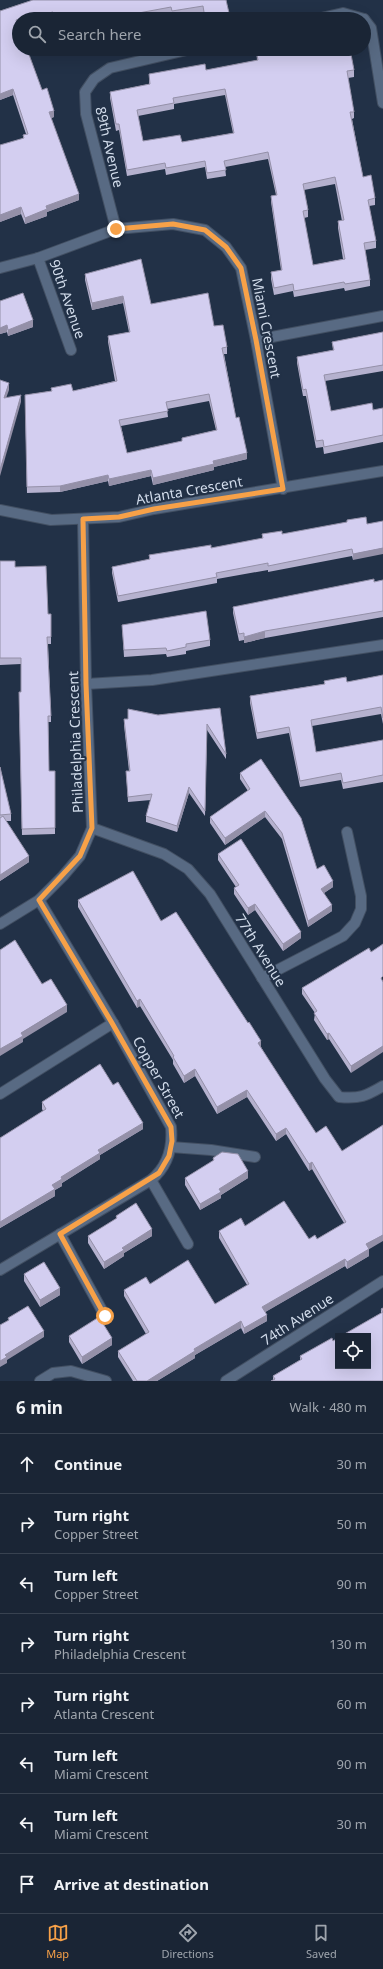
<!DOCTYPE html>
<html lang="en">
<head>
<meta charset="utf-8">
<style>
	:root { --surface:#1a2535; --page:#232d3d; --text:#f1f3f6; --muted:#9fa5ad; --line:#384250; --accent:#f7a148 }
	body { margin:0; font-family:"Noto Sans",sans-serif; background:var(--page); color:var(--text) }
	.controls { position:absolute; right:12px; bottom:12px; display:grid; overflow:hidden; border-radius:0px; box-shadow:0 4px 16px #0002 }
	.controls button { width:36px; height:36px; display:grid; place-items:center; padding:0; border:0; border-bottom:1px solid var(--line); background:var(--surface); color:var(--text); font:20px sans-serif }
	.stop { position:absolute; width:12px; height:12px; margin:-9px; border:3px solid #f7a148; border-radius:50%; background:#fff }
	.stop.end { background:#f7a148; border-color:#fff; box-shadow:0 1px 4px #0008 }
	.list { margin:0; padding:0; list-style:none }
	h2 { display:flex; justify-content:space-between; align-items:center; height:52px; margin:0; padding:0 16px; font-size:17px }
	h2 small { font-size:13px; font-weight:400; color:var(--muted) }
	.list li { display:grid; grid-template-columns:26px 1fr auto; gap:12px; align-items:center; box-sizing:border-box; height:60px; padding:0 16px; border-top:1px solid var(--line) }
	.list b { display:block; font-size:15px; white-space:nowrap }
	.list p { margin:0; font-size:13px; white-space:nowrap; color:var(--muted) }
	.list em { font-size:13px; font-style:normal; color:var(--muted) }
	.icon { flex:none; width:22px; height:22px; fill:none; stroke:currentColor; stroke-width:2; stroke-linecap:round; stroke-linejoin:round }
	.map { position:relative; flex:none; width:383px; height:1381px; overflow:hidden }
	.search { position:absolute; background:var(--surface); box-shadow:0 4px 16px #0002; left:12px; right:12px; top:12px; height:44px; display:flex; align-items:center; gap:10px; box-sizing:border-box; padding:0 14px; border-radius:22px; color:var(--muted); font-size:15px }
	.sheet { height:532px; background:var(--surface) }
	nav { display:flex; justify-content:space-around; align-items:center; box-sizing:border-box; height:56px; border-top:1px solid var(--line); background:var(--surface); font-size:11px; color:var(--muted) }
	nav a { display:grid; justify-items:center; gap:2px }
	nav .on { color:var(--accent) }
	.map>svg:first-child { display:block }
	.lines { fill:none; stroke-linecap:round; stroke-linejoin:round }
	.street-casing { stroke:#424f62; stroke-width:12 }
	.street { stroke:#586a83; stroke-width:10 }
	.wall { fill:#b5b1ce; fill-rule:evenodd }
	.shaded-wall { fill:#9490a8 }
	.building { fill:#d3cef0; stroke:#9490a8; fill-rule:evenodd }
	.route { stroke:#f7a148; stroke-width:5 }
	.labels { text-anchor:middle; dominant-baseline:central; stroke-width:4; stroke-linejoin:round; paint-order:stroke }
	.street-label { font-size:14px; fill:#d2dceb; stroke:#223147 }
</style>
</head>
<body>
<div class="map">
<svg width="383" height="1381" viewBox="0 0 383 1381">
	<rect width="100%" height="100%" fill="#223147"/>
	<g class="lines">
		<!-- street casing -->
		<g class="street-casing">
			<g id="street">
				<polyline points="317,19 343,13 364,19"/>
				<polyline points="364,19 371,28 383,103"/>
				<polyline points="116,229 86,114 85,92 94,79 110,68 191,49"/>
				<polyline points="38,258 71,350"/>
				<polyline points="0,268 38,258 116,229 173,224 205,230 226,247 241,268 256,340 283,489"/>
				<polyline points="256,340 383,316"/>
				<polyline points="0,510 51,520 119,517 154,509 383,471"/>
				<polyline points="86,684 152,680 383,645"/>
				<path d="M92,828L164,854L188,869L210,894L325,1079L339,1097C360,1099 366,1096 383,1086"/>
				<polyline points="0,924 39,900 63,876 80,856 92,828 86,684 83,519"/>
				<polyline points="262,978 343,936 355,923 361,909 361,896 347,832"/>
				<polyline points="0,1094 113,1023"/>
				<polyline points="171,1147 211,1150 255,1157"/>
				<polyline points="151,1180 188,1244"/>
				<polyline points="60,1234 105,1316"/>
				<path d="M0,1270L151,1180C168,1166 173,1148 171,1127L113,1023L39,900"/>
				<polyline points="40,1381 53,1373 71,1371 106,1381"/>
				<polyline points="226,1381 383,1281"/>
			</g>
		</g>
		<!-- street -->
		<use href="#street" class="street"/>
	</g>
	<!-- wall -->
	<g class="wall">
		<polygon points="33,0 228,0 226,0 229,13 229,19 204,19 203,12 172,18 171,14 142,19 19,19 19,25 18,26 42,90 54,117 51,118 79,200 47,212 47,216 25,224 21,214 0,222 23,138 23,135 26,134 13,95 0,100 0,11"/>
		<path d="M256,49H350L354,70V77L348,78L354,112V118L352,119L363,177L375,198V205L369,206L376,241V248L365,250L370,280V286L345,291L344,288L294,297L293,291L274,295L271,279V272L281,270L271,202V196L276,195L268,159L225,167L226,176L207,179L205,167L166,175L165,169L127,176L119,130L116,131L110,98V92L149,84V74L206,70L257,60ZM225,95L233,133L182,142L143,141L138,116L174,109V104ZM335,184L342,221H338V228L343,259L313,265L304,218L308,217V210L304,190Z"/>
		<path d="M85,274L151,304L214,326L227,347V354H224L236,418L247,459L214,467V470L153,485L151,476L109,486L108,481L60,492L27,493L25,395L51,391V388L73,391L115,381L108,342V336L129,332L123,303L92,310L85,280ZM209,401L216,430L182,438V441L127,453L121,426L168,417L167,409Z"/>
		<polygon points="0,301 33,327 8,336 7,332 0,334"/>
		<polygon points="383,332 383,371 325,381 331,411 373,410 383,408 383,442 324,454 323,447 316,448 306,396 303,396 297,363 297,357 333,350 332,342"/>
		<polygon points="366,517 353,560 352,556 268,572 268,570 217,579 217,583 118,602 112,573 112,567 149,560 149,555 211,548 262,539 262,534 282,534 347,523 347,520"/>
		<polygon points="0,561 15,567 48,614 51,637 51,644 48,644 51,716 51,722 48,722 49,771 55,771 55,834 22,835 19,698 21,692 21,664 0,665"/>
		<polygon points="383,580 383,617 265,638 244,643 244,640 239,641 233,613 233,607"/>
		<polygon points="122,625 210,640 210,646 186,651 186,654 167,657 166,654 124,657"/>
		<polygon points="383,675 383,724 381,714 312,726 316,752 383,740 383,782 343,789 341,780 300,787 289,733 257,739 250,703 250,696 324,684 324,681 347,682"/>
		<polygon points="220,708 226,754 226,759 207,730 205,816 189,793 177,832 146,822 146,816 151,800 128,802 126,771 129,771 124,725 124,719 128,719 128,709 158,715"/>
		<polygon points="0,767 11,814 11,821 6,821 29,862 0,881 0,887"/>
		<polygon points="240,773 317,869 333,887 324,893 332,911 308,927 282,839 265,817 225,845 210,823 210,817 248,791 240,779"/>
		<polygon points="218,854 301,938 283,951 255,910 248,915 234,894 234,888 236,887 218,860"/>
		<polygon points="78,900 161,921 261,1047 369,1249 369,1256 347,1269 345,1266 265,1312 267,1321 244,1334 241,1328 195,1355 195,1358 157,1381 133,1381 118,1357 118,1351 146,1334 124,1296 124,1290 150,1284 215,1304 247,1285 219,1238 219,1231 245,1226 309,1239 317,1239 344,1223 312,1169 309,1171 286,1134 276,1141 247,1097 217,1114 195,1076 184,1083 173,1064 173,1060 140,1006 137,1008 78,907"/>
		<polygon points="371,952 351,1073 329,1039 327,1040 314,1020 315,1013 302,994 302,988"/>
		<polygon points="113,1085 143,1129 100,1155 100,1159 62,1183 62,1186 55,1190 55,1196 0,1228 0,1138 43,1111 42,1109 42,1102"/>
		<polygon points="213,1158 248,1178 221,1195 221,1198 200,1210 185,1185 185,1178 213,1161"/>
		<polygon points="116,1216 152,1236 124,1253 124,1256 104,1269 88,1243 88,1236 116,1219"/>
		<polygon points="24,1274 60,1295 40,1307 24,1281"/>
		<polygon points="383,1308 383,1381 273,1380 273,1376 300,1360 300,1356 333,1341 381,1313 381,1309"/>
		<polygon points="69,1336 112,1345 82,1364 69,1342"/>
	</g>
	<!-- shaded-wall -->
	<g class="shaded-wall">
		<polygon points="13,89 13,95 0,100 0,94"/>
		<polygon points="54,111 54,117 49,119 49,112"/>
		<polygon points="79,194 79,200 47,212 47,216 25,224 25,218 46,206"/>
		<polygon points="21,207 21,214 0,222 0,215"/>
		<polygon points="123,296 123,303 92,310 92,303"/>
		<polygon points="33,320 33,327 8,336 8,330"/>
		<polygon points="7,325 7,332 0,334 0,328"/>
		<polygon points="9,383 9,390 4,404 4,398"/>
		<polygon points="21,395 21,402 0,476 0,470"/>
		<polygon points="247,453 247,459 214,467 214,470 153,485 153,478 213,461"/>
		<polygon points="151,470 151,476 109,486 109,479"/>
		<polygon points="108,475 108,481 60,492 60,486"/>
		<polygon points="383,548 383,554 353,560 353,554"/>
		<polygon points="265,631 265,638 244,643 244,637"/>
		<polygon points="189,787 189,793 177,832 177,826"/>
		<polygon points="265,811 265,817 225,845 225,838"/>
		<polygon points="29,856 29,862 0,881 0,887 0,875"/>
		<polygon points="333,881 333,887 321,895 321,889"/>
		<polygon points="255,904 255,910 248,915 248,908"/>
		<polygon points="332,905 332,911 308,927 308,921"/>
		<polygon points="301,932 301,938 283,951 283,944"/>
		<polygon points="140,999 140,1006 137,1008 137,1001"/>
		<polygon points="67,1005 67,1012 23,1039 23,1042 0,1056 0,1049 21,1033"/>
		<polygon points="329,1033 329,1039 327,1040 327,1034"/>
		<polygon points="261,1041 261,1047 258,1043"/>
		<polygon points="383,1046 383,1052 351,1073 351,1066"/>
		<polygon points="195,1069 195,1076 184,1083 184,1076"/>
		<polygon points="247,1090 247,1097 217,1114 217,1107"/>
		<polygon points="143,1123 143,1129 100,1155 100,1159 62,1183 62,1186 55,1190 55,1196 0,1228 0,1222 52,1185 61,1177 98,1150"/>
		<polygon points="286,1128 286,1134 276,1141 276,1134"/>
		<polygon points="312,1162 312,1169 309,1171 309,1164"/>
		<polygon points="248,1171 248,1178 221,1195 221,1198 200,1210 200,1204 219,1189"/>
		<polygon points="152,1229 152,1236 124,1253 124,1256 104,1269 104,1262 122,1248"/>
		<polygon points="383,1235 383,1241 366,1251 366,1244"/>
		<polygon points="369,1249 369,1256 347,1269 347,1262"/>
		<polygon points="345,1259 345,1266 262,1314 262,1307"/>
		<polygon points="60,1288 60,1295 40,1307 40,1300"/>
		<polygon points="267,1315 267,1321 244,1334 244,1328"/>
		<polygon points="241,1321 241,1328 195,1355 195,1358 157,1381 147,1381 194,1349"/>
		<polygon points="44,1331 44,1337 7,1360 7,1363 0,1367 0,1361 5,1355"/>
		<polygon points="112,1338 112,1345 82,1364 82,1357"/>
	</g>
	<!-- building -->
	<g class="building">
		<polygon points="33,0 226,0 229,13 205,18 203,6 172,11 171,7 117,17 117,19 54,19 53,12 16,20 19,28 19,49 27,49 42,90 47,88 54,111 49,112 79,194 46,206 47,209 25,218 21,207 0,215 0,145 24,138 23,135 28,134 13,89 0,94 0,11"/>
		<path d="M256,49H350L354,70L347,71L354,112H350L363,177L371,175L375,198L368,200L376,241L364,243L370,280L345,284L344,282L294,291L293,284L274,288L271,272L282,270L271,196L277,195L268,152L224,161L226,170L207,173L205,161L166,168L165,163L127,170L119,124H116L110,92L150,84L149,74L205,64L206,70L258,60ZM225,89L234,133L182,142L180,135L143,141L137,110L174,103L173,98ZM335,177L344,220L338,221L345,259L313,265L303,211L308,210L303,184Z"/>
		<path d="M141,259L151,304L208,293L214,326L223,325L227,347L222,348L236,418L239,417L247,453L213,461L214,464L153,478L151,470L109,479L108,475L60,486L27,487L25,395L52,391L51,388L71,384L73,391L117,381L108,336L130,332L123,296L92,303L85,274ZM209,394L217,430L182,438V441L127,453L119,420L168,411L166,402Z"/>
		<polygon points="23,293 33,320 8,330 7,325 0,328 0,301"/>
		<polygon points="383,332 383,365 324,375 331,411 372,403 373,410 383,408 383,435 324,447 323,440 316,441 306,389 303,390 297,357 334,350 332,342"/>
		<polygon points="0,380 9,383 4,398 21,395 0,470"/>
		<polygon points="366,517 367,524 383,521 383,548 353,554 352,549 268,566 268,563 216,573 217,577 118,596 112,567 150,559 149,555 211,545 211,548 263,538 262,534 282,531 282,534 347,522 347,520"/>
		<polygon points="0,561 15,561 15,567 46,566 48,614 51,614 51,637 47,637 51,716 48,716 49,771 55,771 55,828 22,829 19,692 21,692 21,658 0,658"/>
		<polygon points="374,579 374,582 383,580 383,611 265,631 244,637 244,633 239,634 233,607"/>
		<polygon points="206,611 210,640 186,644 186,647 167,651 166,648 124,650 122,625"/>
		<polygon points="383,675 383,718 381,707 311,720 316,752 383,740 383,775 343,783 341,773 300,781 289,727 257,733 250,696 325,684 324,681 346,677 347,682"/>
		<polygon points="220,708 226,754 207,724 205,811 189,787 177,826 146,816 152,794 128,797 126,771 130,771 124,719 128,719 128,709 158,715"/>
		<polygon points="261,759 301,818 317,869 324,865 333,881 321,889 332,905 308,921 282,833 265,811 225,838 210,817 250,789 240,773"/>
		<polygon points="0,767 11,814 0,815"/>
		<polygon points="3,816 29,856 0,875 0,818"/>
		<polygon points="241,839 301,932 283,944 255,904 248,908 234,888 239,885 218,854"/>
		<polygon points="133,871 161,921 176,912 248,1023 249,1022 261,1041 258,1043 316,1133 326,1126 342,1151 383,1125 383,1235 366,1244 369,1249 347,1262 345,1259 262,1307 267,1315 244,1328 241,1321 194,1349 195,1351 147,1381 137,1381 118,1351 149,1332 124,1290 146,1277 150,1284 188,1260 215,1304 249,1284 219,1231 241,1218 245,1226 284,1201 309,1239 315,1235 317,1239 346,1222 312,1162 309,1164 286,1128 276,1134 247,1090 217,1107 195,1069 184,1076 173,1057 174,1056 140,999 137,1001 78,900"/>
		<polygon points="15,940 42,984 51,979 67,1005 21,1033 23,1036 0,1049 0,950"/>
		<polygon points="383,944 383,976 381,978 383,982 383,1046 351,1066 329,1033 327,1034 314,1013 317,1011 302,988 369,948 371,952"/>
		<polygon points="100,1064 113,1085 118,1082 143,1123 98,1150 100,1153 61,1177 62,1179 52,1185 55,1189 0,1222 0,1138 46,1109 42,1102"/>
		<polygon points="222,1152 238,1154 248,1171 219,1189 221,1192 200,1204 185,1178 214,1160 213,1158"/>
		<polygon points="136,1203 152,1229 122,1248 124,1250 104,1262 88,1236 117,1218 116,1216"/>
		<polygon points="44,1262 60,1288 40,1300 24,1274"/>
		<polygon points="28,1306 44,1331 5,1355 7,1357 0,1361 0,1325 9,1320 8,1318"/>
		<polygon points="383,1308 383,1381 271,1381 275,1379 273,1376 302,1359 300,1356 332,1338 333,1341 338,1338 338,1366 368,1366 368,1336 341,1336 383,1312 381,1309"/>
		<polygon points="99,1317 112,1338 82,1357 69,1336"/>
	</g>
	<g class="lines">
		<!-- route -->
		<polyline class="route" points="105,1316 60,1234 159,1173 169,1156 172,1141 171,1127 112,1023 39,900 80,856 92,828 86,684 83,519 119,517 154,509 283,489 256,340 241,268 226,247 205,230 173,224 116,229"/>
	</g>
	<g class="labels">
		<!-- street labels -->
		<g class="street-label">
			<text transform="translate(110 147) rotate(77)">89th Avenue</text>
			<text transform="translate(68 299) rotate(71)">90th Avenue</text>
			<text transform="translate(267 328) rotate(79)">Miami Crescent</text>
			<text transform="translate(189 490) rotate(-10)">Atlanta Crescent</text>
			<text transform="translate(75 742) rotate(-92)">Philadelphia Crescent</text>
			<text transform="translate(261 950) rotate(58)">77th Avenue</text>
			<text transform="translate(159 1077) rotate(61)">Copper Street</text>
			<text transform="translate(297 1319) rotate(-33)">74th Avenue</text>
		</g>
	</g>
</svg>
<div class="controls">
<button><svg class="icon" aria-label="locate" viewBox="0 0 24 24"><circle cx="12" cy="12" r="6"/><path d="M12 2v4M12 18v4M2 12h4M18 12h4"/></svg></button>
</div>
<div class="stop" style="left:105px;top:1316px"></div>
<div class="stop end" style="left:116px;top:229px"></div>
<div class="search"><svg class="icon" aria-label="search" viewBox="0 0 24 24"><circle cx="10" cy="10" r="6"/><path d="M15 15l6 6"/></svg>Search here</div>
</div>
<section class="sheet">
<h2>6 min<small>Walk · 480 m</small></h2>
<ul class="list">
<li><svg class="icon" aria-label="ahead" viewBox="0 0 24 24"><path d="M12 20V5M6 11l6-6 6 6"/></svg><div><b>Continue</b></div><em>30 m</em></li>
<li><svg class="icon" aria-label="right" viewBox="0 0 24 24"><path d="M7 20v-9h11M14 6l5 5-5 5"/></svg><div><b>Turn right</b><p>Copper Street</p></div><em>50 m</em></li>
<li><svg class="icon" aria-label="left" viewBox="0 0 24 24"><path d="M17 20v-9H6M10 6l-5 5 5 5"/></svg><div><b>Turn left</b><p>Copper Street</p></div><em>90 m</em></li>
<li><svg class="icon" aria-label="right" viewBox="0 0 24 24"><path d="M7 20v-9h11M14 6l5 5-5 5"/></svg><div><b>Turn right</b><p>Philadelphia Crescent</p></div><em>130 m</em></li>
<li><svg class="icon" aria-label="right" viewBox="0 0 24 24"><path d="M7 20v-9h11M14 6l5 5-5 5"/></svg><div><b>Turn right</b><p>Atlanta Crescent</p></div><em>60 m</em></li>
<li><svg class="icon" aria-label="left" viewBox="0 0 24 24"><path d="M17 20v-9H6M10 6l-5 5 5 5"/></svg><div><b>Turn left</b><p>Miami Crescent</p></div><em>90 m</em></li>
<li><svg class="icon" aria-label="left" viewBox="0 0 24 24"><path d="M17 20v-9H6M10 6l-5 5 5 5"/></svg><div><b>Turn left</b><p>Miami Crescent</p></div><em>30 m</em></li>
<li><svg class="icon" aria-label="arrive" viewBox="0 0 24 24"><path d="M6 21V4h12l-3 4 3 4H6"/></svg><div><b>Arrive at destination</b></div></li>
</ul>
</section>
<nav>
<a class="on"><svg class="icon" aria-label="map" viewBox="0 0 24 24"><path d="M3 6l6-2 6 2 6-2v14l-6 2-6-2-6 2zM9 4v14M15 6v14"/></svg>Map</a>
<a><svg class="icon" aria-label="directions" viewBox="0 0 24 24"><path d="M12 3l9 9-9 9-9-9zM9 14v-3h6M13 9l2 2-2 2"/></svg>Directions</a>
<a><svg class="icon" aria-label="saved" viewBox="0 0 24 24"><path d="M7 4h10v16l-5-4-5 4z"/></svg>Saved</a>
</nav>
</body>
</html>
